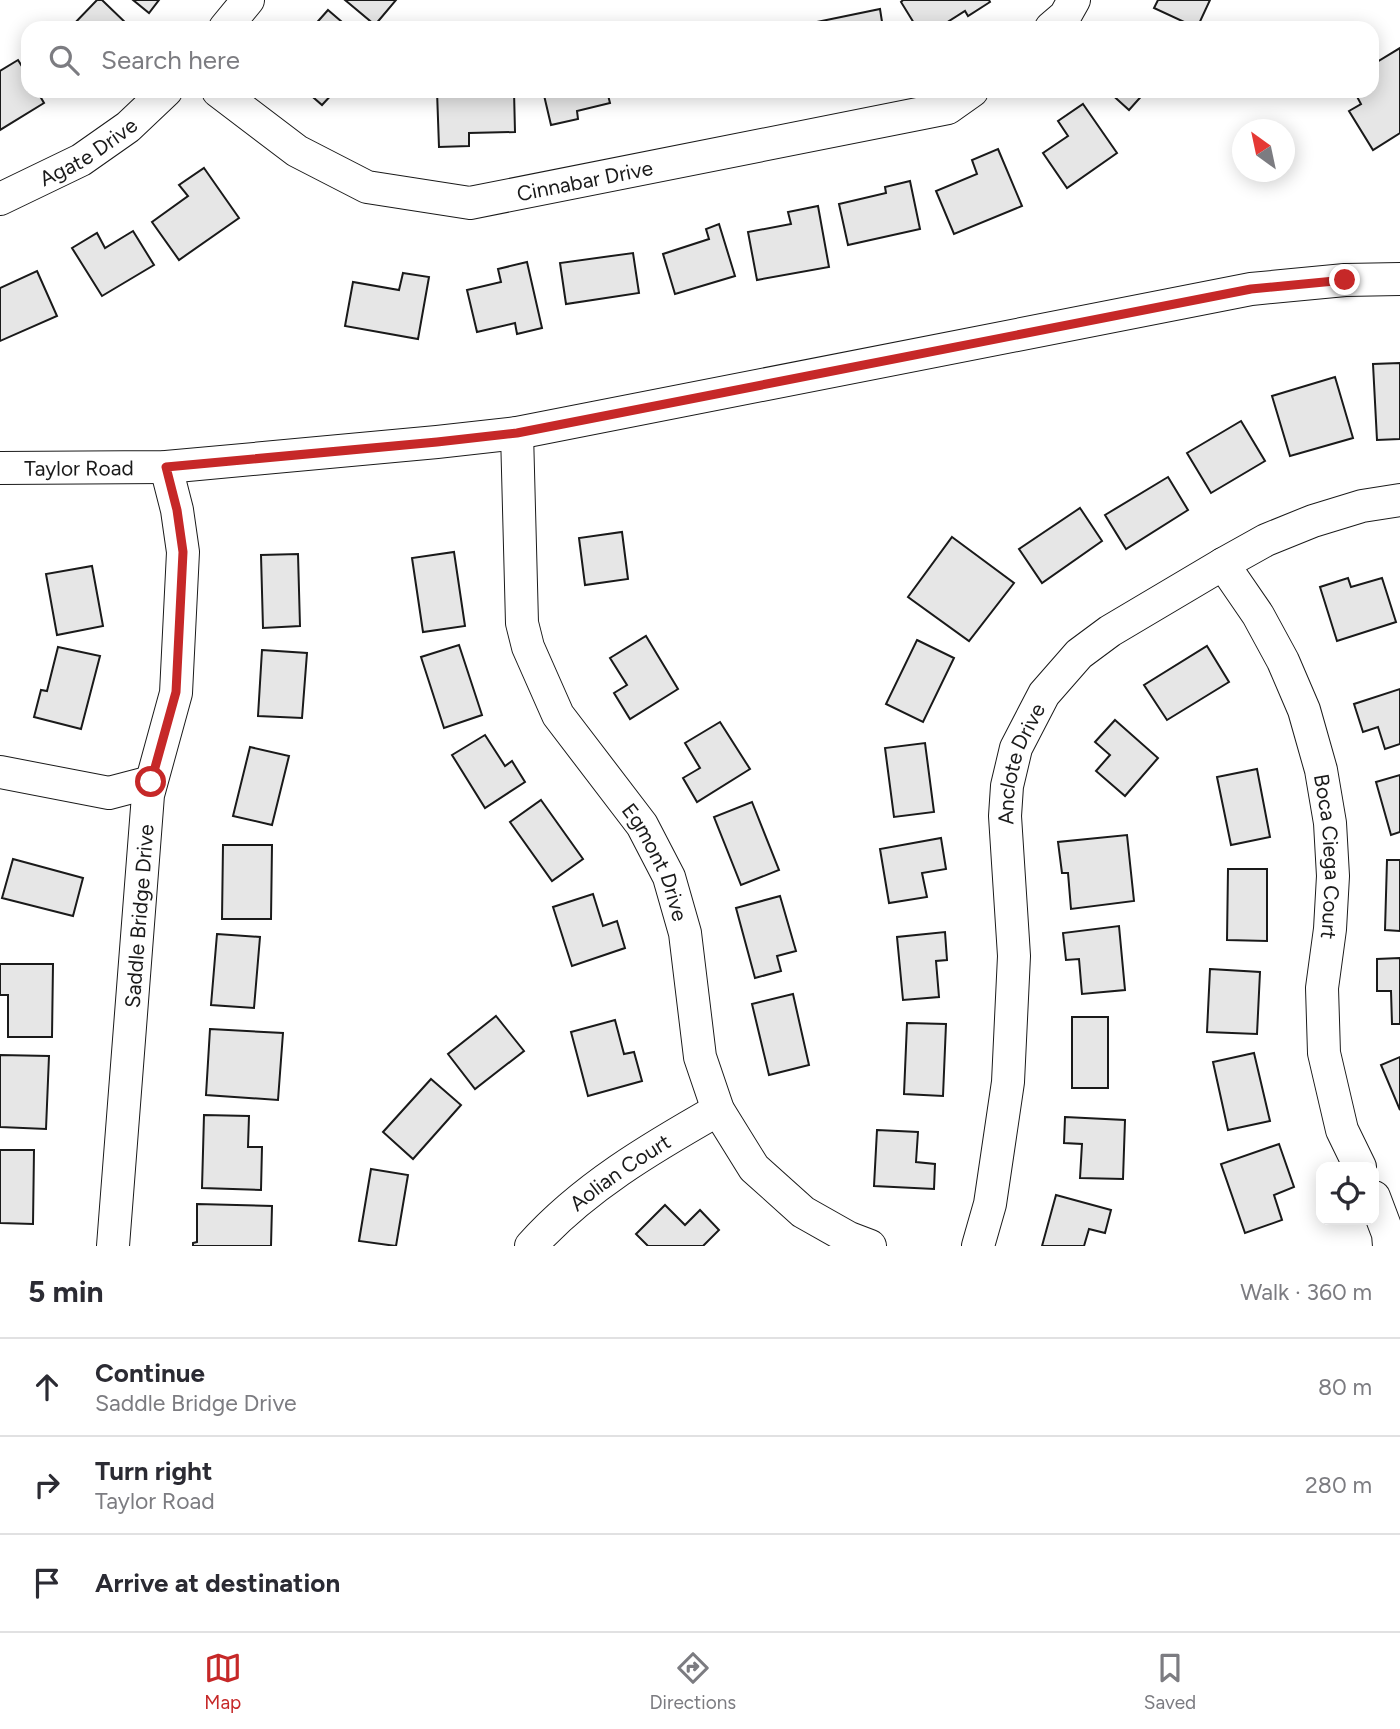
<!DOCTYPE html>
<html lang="en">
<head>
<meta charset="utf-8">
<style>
	:root { --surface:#fff; --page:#f7f7f7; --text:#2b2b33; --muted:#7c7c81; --line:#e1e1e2; --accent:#c62828 }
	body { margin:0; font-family:Figtree,sans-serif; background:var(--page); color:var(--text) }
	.controls { position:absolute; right:21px; bottom:21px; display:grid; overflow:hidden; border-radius:14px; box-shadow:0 4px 18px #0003 }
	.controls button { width:63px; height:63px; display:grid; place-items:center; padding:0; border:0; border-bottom:2px solid var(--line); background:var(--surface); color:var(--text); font:35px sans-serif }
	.compass { position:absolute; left:1232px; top:119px; width:63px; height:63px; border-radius:50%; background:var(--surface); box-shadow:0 4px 18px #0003; rotate:327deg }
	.stop { position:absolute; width:21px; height:21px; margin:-16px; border:5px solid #c62828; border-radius:50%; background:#fff }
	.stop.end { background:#c62828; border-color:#fff; box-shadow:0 2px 7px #0008 }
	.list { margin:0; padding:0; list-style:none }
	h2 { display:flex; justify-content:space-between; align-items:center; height:91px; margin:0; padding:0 28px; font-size:30px }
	h2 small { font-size:23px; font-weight:400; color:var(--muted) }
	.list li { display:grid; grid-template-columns:46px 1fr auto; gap:21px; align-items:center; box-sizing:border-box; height:98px; padding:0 28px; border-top:2px solid var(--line) }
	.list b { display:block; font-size:26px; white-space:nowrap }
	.list p { margin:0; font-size:23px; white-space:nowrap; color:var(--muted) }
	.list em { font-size:23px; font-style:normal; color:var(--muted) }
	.icon { flex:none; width:38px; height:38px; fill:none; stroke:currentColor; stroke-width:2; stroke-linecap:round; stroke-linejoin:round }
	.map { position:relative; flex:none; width:1400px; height:1246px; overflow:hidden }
	.search { position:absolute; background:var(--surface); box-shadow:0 4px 18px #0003; left:21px; right:21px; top:21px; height:77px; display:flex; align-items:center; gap:18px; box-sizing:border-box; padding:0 24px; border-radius:21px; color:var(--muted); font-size:26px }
	.sheet { height:385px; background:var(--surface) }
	nav { display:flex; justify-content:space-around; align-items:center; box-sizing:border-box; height:98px; border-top:2px solid var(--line); background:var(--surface); font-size:19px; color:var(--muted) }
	nav a { display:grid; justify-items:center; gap:4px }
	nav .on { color:var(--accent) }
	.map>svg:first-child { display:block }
	.building { fill:#e6e6e6; stroke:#1a1a1a; stroke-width:2 }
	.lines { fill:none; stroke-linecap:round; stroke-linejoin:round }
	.minor-casing { stroke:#1a1a1a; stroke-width:34 }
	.minor { stroke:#fff; stroke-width:32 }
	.route { stroke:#c62828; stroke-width:9 }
	.labels { text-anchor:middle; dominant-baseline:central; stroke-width:5; stroke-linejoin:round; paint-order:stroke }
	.street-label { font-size:21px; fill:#1a1a1a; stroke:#fff }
</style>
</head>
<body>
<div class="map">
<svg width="1400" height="1246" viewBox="0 0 1400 1246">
	<rect width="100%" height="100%" fill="#fff"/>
	<!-- building -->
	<g class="building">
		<polygon points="97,0 102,0 130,27 129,28 70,28"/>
		<polygon points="133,0 159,0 149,13"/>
		<polygon points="345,0 396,0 375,25"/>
		<polygon points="903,0 989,0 990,2 968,16 965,11 938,28 917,28 901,2"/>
		<polygon points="1158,0 1210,0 1197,28 1154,8"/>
		<polygon points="880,9 883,28 808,28 807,24"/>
		<polygon points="328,10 349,28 312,28"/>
		<polygon points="1400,48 1400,133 1373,150 1349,111 1361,104 1354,91 1372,91 1372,65"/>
		<polygon points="18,60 28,76 28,91 37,91 44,103 0,130 0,71"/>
		<polygon points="306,91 335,91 322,105"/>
		<polygon points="437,91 514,91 515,132 469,133 469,146 439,147"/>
		<polygon points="543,91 607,91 610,103 577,111 578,119 551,125"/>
		<polygon points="1108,91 1146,91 1129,110"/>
		<polygon points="1083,104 1117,153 1067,188 1043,153 1068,136 1058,121"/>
		<polygon points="998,149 1022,206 954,234 936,191 977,174 972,160"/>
		<polygon points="204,168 239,218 179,260 152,222 188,196 179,185"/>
		<polygon points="910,181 920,229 848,245 839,204 886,193 885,187"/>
		<polygon points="818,206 829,267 757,280 748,232 791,224 788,212"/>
		<polygon points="719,224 735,276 675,294 663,254 709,239 706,229"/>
		<polygon points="133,231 154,265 102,296 72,248 97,233 105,248"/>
		<polygon points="633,253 639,293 566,304 560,263"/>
		<polygon points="527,262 542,328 517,334 515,323 477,332 467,290 501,282 498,269"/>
		<polygon points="37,271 57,316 0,341 0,288"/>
		<polygon points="403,273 429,277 418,339 345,326 353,282 399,290"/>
		<polygon points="1400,363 1400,439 1377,440 1373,364"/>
		<polygon points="1335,377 1353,438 1290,456 1272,396"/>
		<polygon points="1241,421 1265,461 1211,493 1187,453"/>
		<polygon points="1168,477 1188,510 1126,549 1105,515"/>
		<polygon points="1080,508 1102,541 1042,583 1019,549"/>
		<polygon points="622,532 628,579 585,585 579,538"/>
		<polygon points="952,537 1014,583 969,641 908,597"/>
		<polygon points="454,552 465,626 423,632 412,558"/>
		<polygon points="298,554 300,626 263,628 261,555"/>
		<polygon points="92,566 103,626 57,635 46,574"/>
		<polygon points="1348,578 1351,587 1382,578 1396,622 1337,641 1320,587"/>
		<polygon points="646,636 678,689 630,719 614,693 627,685 610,658"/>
		<polygon points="917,640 954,658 923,722 886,704"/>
		<polygon points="459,645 482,715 444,728 421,657"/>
		<polygon points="1207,646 1229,682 1167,720 1144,685"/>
		<polygon points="58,647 100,656 81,729 34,717 41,690 47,691"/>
		<polygon points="262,650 307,653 302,718 258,716"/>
		<polygon points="1400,689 1400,744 1385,749 1378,727 1363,732 1354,704"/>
		<polygon points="1115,720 1158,758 1125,796 1096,771 1110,755 1095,742"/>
		<polygon points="720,722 750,769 697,802 683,778 700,768 685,743"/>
		<polygon points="485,735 505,766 512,761 525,782 485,808 452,755"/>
		<polygon points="925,743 934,812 894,817 885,748"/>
		<polygon points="250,747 289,756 272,825 233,816"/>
		<polygon points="1257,769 1270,837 1231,845 1217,777"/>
		<polygon points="1400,775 1400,832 1391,835 1376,782"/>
		<polygon points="541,800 583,859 552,881 510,822"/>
		<polygon points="752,802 779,870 741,885 714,817"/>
		<polygon points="1127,835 1134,901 1071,909 1068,873 1062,873 1058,842"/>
		<polygon points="941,838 946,869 922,873 927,897 889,903 880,849"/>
		<polygon points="223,845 272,845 271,919 222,919"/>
		<polygon points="13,859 83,878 73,916 2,898"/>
		<polygon points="1387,860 1400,860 1400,931 1385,930"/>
		<polygon points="1228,869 1267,869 1267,941 1227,940"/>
		<polygon points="593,894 603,926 617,921 625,948 572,966 553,907"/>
		<polygon points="780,896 796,951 777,956 781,971 755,978 736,908"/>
		<polygon points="1119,926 1125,990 1082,994 1079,959 1066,960 1063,933"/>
		<polygon points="945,932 947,960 936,961 939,997 903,1000 897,937"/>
		<polygon points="217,934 260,937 254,1008 211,1005"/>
		<polygon points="1400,958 1400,1024 1392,1024 1391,991 1377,991 1377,959"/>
		<polygon points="0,964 53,964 52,1037 8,1037 8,995 0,995"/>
		<polygon points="1210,969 1260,972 1257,1034 1207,1032"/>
		<polygon points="793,994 809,1065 769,1075 752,1004"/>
		<polygon points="496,1016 524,1051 475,1089 448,1054"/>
		<rect x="1072" y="1017" width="36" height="71"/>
		<polygon points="615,1020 624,1054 634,1052 642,1081 588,1096 571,1032"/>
		<polygon points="907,1023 946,1024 943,1096 904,1094"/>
		<polygon points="210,1029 283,1033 278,1100 206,1095"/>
		<polygon points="1254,1053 1270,1121 1228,1130 1213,1062"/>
		<polygon points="0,1055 49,1056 46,1129 0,1127"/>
		<polygon points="1400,1057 1400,1110 1381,1065"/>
		<polygon points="431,1079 461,1105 413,1159 383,1132"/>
		<polygon points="204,1115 249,1116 248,1147 262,1147 261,1190 202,1188"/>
		<polygon points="1065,1117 1125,1120 1123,1179 1080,1178 1082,1144 1064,1143"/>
		<polygon points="877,1130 918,1132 916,1162 935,1164 934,1189 874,1186"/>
		<polygon points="1279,1144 1294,1187 1274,1195 1282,1220 1245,1233 1221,1164"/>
		<polygon points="0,1150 34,1150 33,1224 0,1223"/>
		<polygon points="371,1169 408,1175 396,1246 359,1241"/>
		<polygon points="1056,1195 1111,1210 1105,1233 1089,1229 1084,1246 1042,1246"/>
		<polygon points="197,1204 272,1206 271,1246 193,1246 193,1243 197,1242"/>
		<polygon points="665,1205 685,1225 700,1210 719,1230 703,1246 648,1246 636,1234"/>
	</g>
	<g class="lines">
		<!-- minor casing -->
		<g class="minor-casing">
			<g id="minor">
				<polyline points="225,28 248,0"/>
				<polyline points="1051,28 1065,16 1074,0"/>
				<path id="s1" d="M218,91L297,151L367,187L470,203L948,108L972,91"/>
				<path id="s2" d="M0,199L81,160L128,127L166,91"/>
				<path id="s3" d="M517,433L522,623L528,647L558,715L642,825L669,877L685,933L700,1057L718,1110L754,1168L803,1212L849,1238L870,1246"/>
				<path id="s4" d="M0,468L166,467L437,442L517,433L1251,289L1345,280L1400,279"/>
				<path id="s5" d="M1223,564L1258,615L1283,661L1304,710L1321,770L1330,823L1333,876L1330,929L1322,988L1324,1053L1342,1130L1360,1167"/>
				<polyline points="0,772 109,793 151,782"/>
				<polyline points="1374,1197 1388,1234 1389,1246"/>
				<path id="s6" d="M113,1246L148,795L176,693L183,552L177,510L166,467"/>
				<path id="s7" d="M531,1246C583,1188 651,1148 718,1110"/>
				<path id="s8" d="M978,1246L990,1204L1008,1082L1014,956L1005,816L1007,786L1016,748L1044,694L1079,654L1110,631L1223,564L1266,540L1313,521L1362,506L1400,500"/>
			</g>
		</g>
		<!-- minor -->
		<use href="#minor" class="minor"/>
	</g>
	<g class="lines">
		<!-- route -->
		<polyline class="route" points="151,782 176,692 183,552 177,510 166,467 437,442 517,433 1251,289 1345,280"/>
	</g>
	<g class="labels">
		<!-- street labels -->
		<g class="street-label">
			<text stroke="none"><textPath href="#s2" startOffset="100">Agate Drive</textPath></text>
			<text stroke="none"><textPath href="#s1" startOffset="399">Cinnabar Drive</textPath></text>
			<text stroke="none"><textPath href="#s4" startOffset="79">Taylor Road</textPath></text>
			<text stroke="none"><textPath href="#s8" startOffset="488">Anclote Drive</textPath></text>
			<text stroke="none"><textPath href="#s5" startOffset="317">Boca Ciega Court</textPath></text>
			<text stroke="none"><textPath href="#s3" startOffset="467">Egmont Drive</textPath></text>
			<text stroke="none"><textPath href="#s6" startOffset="331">Saddle Bridge Drive</textPath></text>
			<text stroke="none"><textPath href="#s7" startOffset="116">Aolian Court</textPath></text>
		</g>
	</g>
</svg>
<div class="controls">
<button><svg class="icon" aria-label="locate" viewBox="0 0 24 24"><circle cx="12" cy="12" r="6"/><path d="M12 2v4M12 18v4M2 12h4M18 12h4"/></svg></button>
</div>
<svg class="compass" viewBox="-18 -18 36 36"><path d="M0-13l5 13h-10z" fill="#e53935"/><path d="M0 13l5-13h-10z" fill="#7c7c81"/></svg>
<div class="stop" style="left:151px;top:782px"></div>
<div class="stop end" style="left:1345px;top:280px"></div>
<div class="search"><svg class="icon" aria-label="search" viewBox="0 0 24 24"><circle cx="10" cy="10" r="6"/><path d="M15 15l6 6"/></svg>Search here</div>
</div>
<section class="sheet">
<h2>5 min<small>Walk · 360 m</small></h2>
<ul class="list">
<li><svg class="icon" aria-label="ahead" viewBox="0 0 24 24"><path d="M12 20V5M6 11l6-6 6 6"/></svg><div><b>Continue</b><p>Saddle Bridge Drive</p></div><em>80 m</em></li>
<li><svg class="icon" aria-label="right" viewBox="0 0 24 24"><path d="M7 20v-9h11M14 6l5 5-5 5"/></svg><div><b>Turn right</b><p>Taylor Road</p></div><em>280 m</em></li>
<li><svg class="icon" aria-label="arrive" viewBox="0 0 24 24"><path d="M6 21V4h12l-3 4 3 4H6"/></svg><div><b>Arrive at destination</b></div></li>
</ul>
</section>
<nav>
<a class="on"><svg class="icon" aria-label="map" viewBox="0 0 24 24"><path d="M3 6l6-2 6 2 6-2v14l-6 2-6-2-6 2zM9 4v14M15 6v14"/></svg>Map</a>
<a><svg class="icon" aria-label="directions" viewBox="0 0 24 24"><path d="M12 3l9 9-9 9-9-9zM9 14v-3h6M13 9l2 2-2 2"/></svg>Directions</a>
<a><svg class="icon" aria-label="saved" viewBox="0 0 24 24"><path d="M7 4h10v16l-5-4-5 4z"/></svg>Saved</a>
</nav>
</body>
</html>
